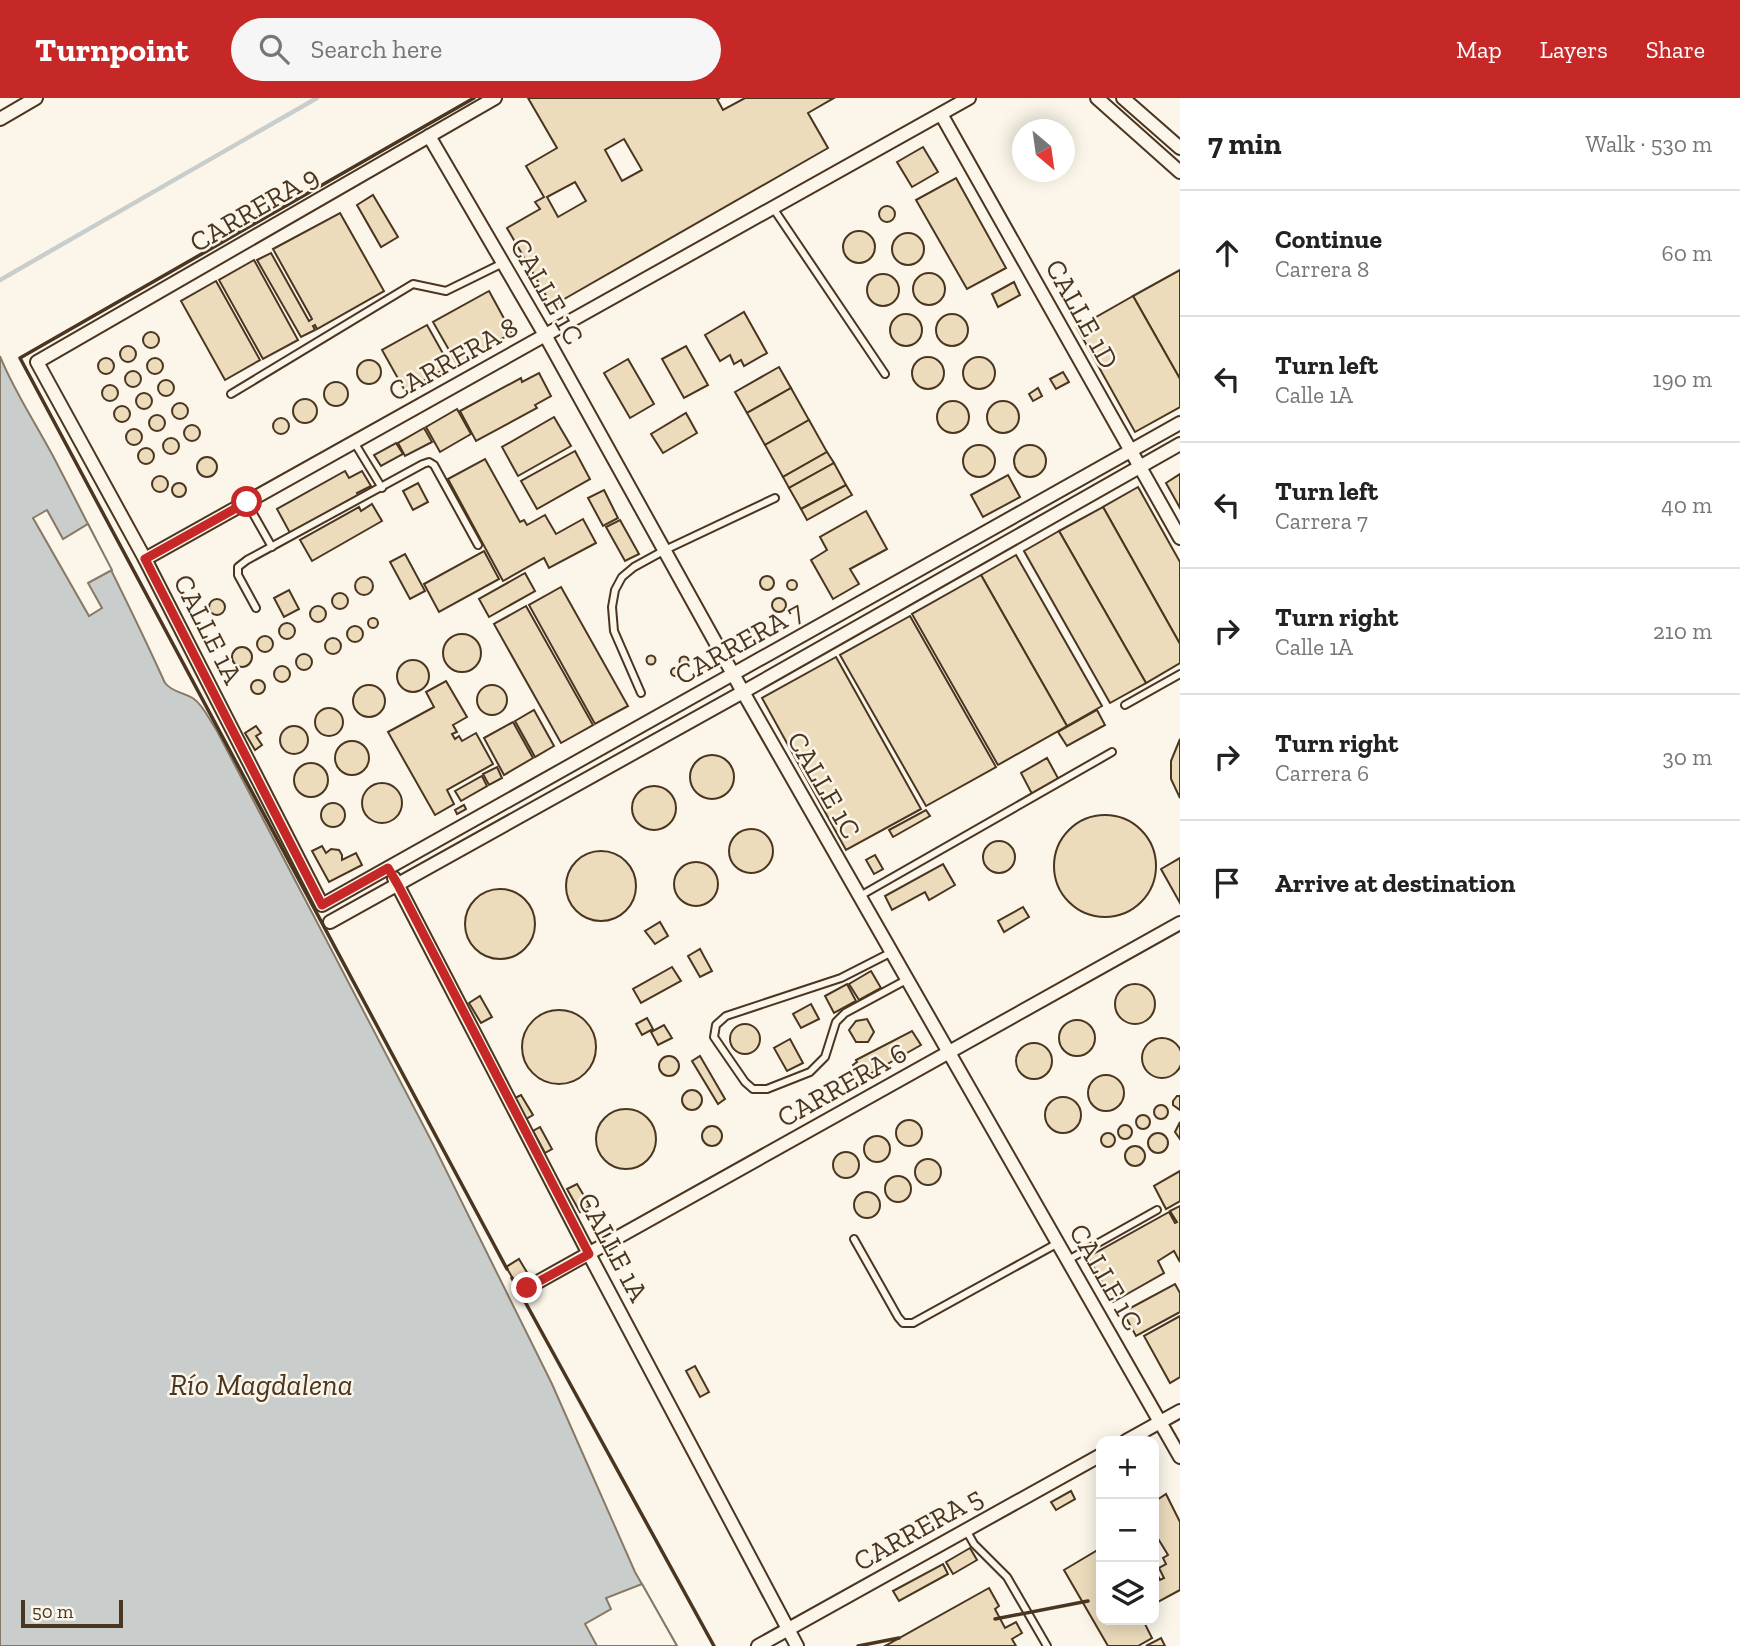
<!DOCTYPE html>
<html lang="en">
<head>
<meta charset="utf-8">
<style>
	:root { --surface:#fff; --page:#f6f6f6; --text:#222; --muted:#767676; --line:#e0e0e0; --accent:#c62828 }
	body { margin:0; font-family:"Zilla Slab",serif; background:var(--page); color:var(--text) }
	.controls { position:absolute; right:21px; bottom:21px; display:grid; overflow:hidden; border-radius:14px; box-shadow:0 4px 18px #0003 }
	.controls button { width:63px; height:63px; display:grid; place-items:center; padding:0; border:0; border-bottom:2px solid var(--line); background:var(--surface); color:var(--text); font:35px sans-serif }
	.compass { position:absolute; left:1012px; top:21px; width:63px; height:63px; border-radius:50%; background:var(--surface); box-shadow:0 4px 18px #0003; rotate:151deg }
	.scale { position:absolute; left:21px; bottom:18px; width:102px; box-sizing:border-box; padding-left:7px; border:4px solid #4a3520; border-top:0; font-size:19px; line-height:24px; white-space:nowrap; color:#4a3520; -webkit-text-stroke:5px #fbf6e9; paint-order:stroke }
	.stop { position:absolute; width:21px; height:21px; margin:-16px; border:5px solid #c62828; border-radius:50%; background:#fff }
	.stop.end { background:#c62828; border-color:#fff; box-shadow:0 2px 7px #0008 }
	.list { margin:0; padding:0; list-style:none }
	h2 { display:flex; justify-content:space-between; align-items:center; height:91px; margin:0; padding:0 28px; font-size:30px }
	h2 small { font-size:23px; font-weight:400; color:var(--muted) }
	.list li { display:grid; grid-template-columns:46px 1fr auto; gap:21px; align-items:center; box-sizing:border-box; height:126px; padding:0 28px; border-top:2px solid var(--line) }
	.list b { display:block; font-size:26px; white-space:nowrap }
	.list p { margin:0; font-size:23px; white-space:nowrap; color:var(--muted) }
	.list em { font-size:23px; font-style:normal; color:var(--muted) }
	.icon { flex:none; width:38px; height:38px; fill:none; stroke:currentColor; stroke-width:2; stroke-linecap:round; stroke-linejoin:round }
	.map { position:relative; flex:none; width:1180px; height:1548px; overflow:hidden }
	header { display:flex; align-items:center; gap:42px; box-sizing:border-box; height:98px; padding:0 35px; background:var(--accent); color:#fff }
	header strong { font-size:33px }
	nav { display:flex; gap:38px; margin-inline-start:auto; font-size:24px }
	.search { width:490px; height:63px; background:var(--page); display:flex; align-items:center; gap:18px; box-sizing:border-box; padding:0 24px; border-radius:38px; color:var(--muted); font-size:26px }
	main { display:flex }
	aside { flex:1; background:var(--surface) }
	.map>svg:first-child { display:block }
	.water { fill:#c9cecd; stroke:#887966; stroke-width:2 }
	.pier { fill:#fbf6e9; stroke:#887966; stroke-width:2 }
	.lines { fill:none; stroke-linecap:round; stroke-linejoin:round }
	.stream { stroke:#c9cecd; stroke-width:4.5 }
	.building { fill:#ecdcbc; stroke:#4a3520; stroke-width:2; fill-rule:evenodd }
	.lane-casing { stroke:#4a3520; stroke-width:10 }
	.street-casing { stroke:#4a3520; stroke-width:16 }
	.lane { stroke:#fbf6e9; stroke-width:6 }
	.street { stroke:#fbf6e9; stroke-width:12 }
	.wall { stroke:#4a3520; stroke-width:3.5 }
	.route { stroke:#c62828; stroke-width:9 }
	.labels { text-anchor:middle; dominant-baseline:central; stroke-width:5; stroke-linejoin:round; paint-order:stroke }
	.street-label { font-size:28px; fill:#4a3520; stroke:#fbf6e9 }
	.water-label { font-size:30px; font-style:italic; fill:#4a3520; stroke:#fbf6e9 }
</style>
</head>
<body>
<header>
<strong>Turnpoint</strong>
<div class="search"><svg class="icon" aria-label="search" viewBox="0 0 24 24"><circle cx="10" cy="10" r="6"/><path d="M15 15l6 6"/></svg>Search here</div>
<nav><a>Map</a><a>Layers</a><a>Share</a></nav>
</header>
<main>
<div class="map">
<svg width="1180" height="1548" viewBox="0 0 1180 1548">
	<rect width="100%" height="100%" fill="#fbf6e9"/>
	<!-- water -->
	<path class="water" d="M0,258C14,293 35,324 53,358C92,433 130,508 165,585C173,595 184,594 194,601C204,608 210,623 217,633L433,1046L552,1286L635,1474L677,1548H0Z"/>
	<!-- pier -->
	<g class="pier">
		<polygon points="47,412 63,441 88,426 112,472 88,485 102,510 89,518 33,420"/>
		<polygon points="642,1486 677,1548 597,1548 585,1526 611,1511 606,1500"/>
	</g>
	<g class="lines">
		<!-- stream -->
		<polyline class="stream" points="0,182 317,0"/>
	</g>
	<!-- building -->
	<g class="building">
		<path d="M528,0H720L717,1L723,12L745,0H834L808,15L828,50L552,208L507,130L540,111L535,104L544,99L526,68L557,50ZM624,41L642,72L622,83L605,52ZM575,84L586,103L558,119L547,99Z"/>
		<polygon points="923,49 938,74 912,89 897,64"/>
		<polygon points="956,80 1006,170 967,191 916,102"/>
		<polygon points="373,97 398,139 381,149 357,107"/>
		<circle cx="887" cy="116" r="8"/>
		<polygon points="340,115 384,193 317,231 315,227 313,228 315,232 301,239 257,162 271,155 309,223 312,221 273,151"/>
		<circle cx="859" cy="149" r="16"/>
		<circle cx="908" cy="151" r="16"/>
		<polygon points="254,162 298,242 263,261 219,182"/>
		<polygon points="1180,172 1180,281 1133,198"/>
		<circle cx="929" cy="191" r="16"/>
		<circle cx="883" cy="192" r="16"/>
		<polygon points="216,183 260,262 225,282 181,203"/>
		<polygon points="1014,184 1020,197 998,209 992,196"/>
		<polygon points="489,193 512,235 457,266 433,224"/>
		<polygon points="1133,198 1180,281 1180,309 1135,334 1077,230"/>
		<polygon points="744,214 767,255 744,268 741,262 734,266 730,257 720,263 705,237"/>
		<circle cx="952" cy="232" r="16"/>
		<circle cx="906" cy="232" r="16"/>
		<polygon points="427,227 450,268 405,293 382,252"/>
		<circle cx="151" cy="242" r="8"/>
		<circle cx="128" cy="256" r="8"/>
		<polygon points="686,248 708,287 684,300 662,261"/>
		<circle cx="928" cy="275" r="16"/>
		<circle cx="979" cy="275" r="16"/>
		<circle cx="155" cy="268" r="8"/>
		<circle cx="106" cy="268" r="8"/>
		<polygon points="628,261 654,306 630,320 604,275"/>
		<circle cx="369" cy="274" r="12"/>
		<polygon points="779,269 791,290 747,315 735,294"/>
		<circle cx="133" cy="281" r="8"/>
		<polygon points="1063,274 1069,284 1056,291 1050,281"/>
		<polygon points="539,275 551,298 535,307 537,310 476,343 460,313 521,280 522,284"/>
		<circle cx="166" cy="290" r="8"/>
		<circle cx="336" cy="296" r="12"/>
		<circle cx="110" cy="295" r="8"/>
		<polygon points="791,290 809,322 765,347 747,315"/>
		<polygon points="1038,290 1042,298 1033,303 1029,296"/>
		<circle cx="144" cy="303" r="8"/>
		<circle cx="305" cy="313" r="12"/>
		<circle cx="1003" cy="319" r="16"/>
		<circle cx="953" cy="319" r="16"/>
		<circle cx="180" cy="313" r="8"/>
		<circle cx="122" cy="316" r="8"/>
		<polygon points="457,311 471,336 440,354 426,329"/>
		<polygon points="686,315 697,335 663,355 651,336"/>
		<circle cx="157" cy="325" r="8"/>
		<polygon points="554,319 571,348 518,378 502,349"/>
		<circle cx="281" cy="328" r="8"/>
		<polygon points="809,322 827,354 783,379 765,347"/>
		<circle cx="192" cy="335" r="8"/>
		<polygon points="424,330 432,344 405,358 398,345"/>
		<circle cx="134" cy="339" r="8"/>
		<circle cx="171" cy="348" r="8"/>
		<polygon points="396,345 403,356 381,368 374,357"/>
		<circle cx="1030" cy="363" r="16"/>
		<circle cx="979" cy="363" r="16"/>
		<circle cx="146" cy="358" r="8"/>
		<polygon points="575,353 590,381 537,411 521,383"/>
		<polygon points="827,354 834,365 789,390 783,379"/>
		<circle cx="207" cy="369" r="10"/>
		<polygon points="485,361 520,424 524,422 527,427 545,417 556,436 583,421 596,445 549,470 544,460 503,483 448,381"/>
		<polygon points="834,365 846,387 801,411 789,390"/>
		<polygon points="345,373 349,380 362,373 371,388 357,395 358,397 290,435 277,411"/>
		<polygon points="1180,376 1180,410 1166,385"/>
		<polygon points="1008,377 1020,399 983,419 971,397"/>
		<circle cx="160" cy="386" r="8"/>
		<polygon points="418,385 428,404 413,412 403,393"/>
		<circle cx="179" cy="392" r="7"/>
		<polygon points="846,387 852,397 807,422 801,411"/>
		<polygon points="1138,389 1180,464 1180,546 1103,409"/>
		<polygon points="604,392 618,420 603,428 588,400"/>
		<polygon points="372,406 382,423 312,463 300,442 359,409 361,413"/>
		<polygon points="1103,409 1180,546 1180,565 1146,585 1059,433"/>
		<polygon points="866,413 887,451 850,471 859,486 833,501 811,462 827,452 820,439"/>
		<polygon points="620,422 639,456 625,463 606,429"/>
		<polygon points="1059,433 1146,585 1110,605 1024,453"/>
		<polygon points="484,453 499,481 439,514 424,486"/>
		<polygon points="405,456 425,493 410,501 390,464"/>
		<polygon points="1016,457 1102,608 1067,628 981,477"/>
		<polygon points="525,475 535,493 489,519 479,501"/>
		<polygon points="981,477 1067,628 998,667 912,516"/>
		<circle cx="767" cy="485" r="7"/>
		<circle cx="364" cy="488" r="9"/>
		<circle cx="792" cy="487" r="5"/>
		<polygon points="561,489 628,608 595,626 529,507"/>
		<polygon points="289,492 299,511 284,519 274,500"/>
		<circle cx="340" cy="503" r="8"/>
		<circle cx="779" cy="507" r="7"/>
		<circle cx="217" cy="509" r="8"/>
		<circle cx="318" cy="516" r="8"/>
		<polygon points="526,508 593,627 561,645 494,526"/>
		<polygon points="910,518 996,669 926,708 840,557"/>
		<circle cx="373" cy="525" r="5"/>
		<circle cx="287" cy="533" r="8"/>
		<circle cx="355" cy="536" r="8"/>
		<circle cx="462" cy="555" r="19"/>
		<circle cx="265" cy="546" r="8"/>
		<circle cx="333" cy="548" r="8"/>
		<circle cx="242" cy="559" r="10"/>
		<circle cx="304" cy="564" r="8"/>
		<circle cx="651" cy="562" r="4.5"/>
		<circle cx="684" cy="563" r="4.5"/>
		<polygon points="836,559 921,711 846,752 762,600"/>
		<circle cx="413" cy="578" r="16"/>
		<circle cx="282" cy="576" r="8"/>
		<circle cx="675" cy="574" r="4"/>
		<circle cx="258" cy="589" r="7"/>
		<polygon points="446,583 467,619 453,627 457,634 452,636 455,641 459,638 462,643 476,635 493,666 447,692 454,706 435,717 388,634 434,609 426,594"/>
		<circle cx="369" cy="603" r="16"/>
		<circle cx="492" cy="602" r="15"/>
		<circle cx="329" cy="624" r="14"/>
		<polygon points="534,612 554,648 535,659 515,623"/>
		<polygon points="1097,612 1105,627 1067,648 1058,634"/>
		<polygon points="513,624 533,660 504,677 484,640"/>
		<circle cx="294" cy="642" r="14"/>
		<polygon points="256,628 261,635 256,638 262,647 255,652 245,635"/>
		<polygon points="1180,641 1180,700 1171,681 1171,663"/>
		<circle cx="352" cy="660" r="17"/>
		<circle cx="712" cy="679" r="22"/>
		<polygon points="1047,660 1059,682 1032,696 1021,675"/>
		<circle cx="311" cy="682" r="17"/>
		<polygon points="497,669 502,680 489,687 483,676"/>
		<polygon points="482,678 487,688 461,703 455,693"/>
		<circle cx="382" cy="705" r="20"/>
		<circle cx="654" cy="710" r="22"/>
		<circle cx="333" cy="717" r="12"/>
		<polygon points="464,707 466,711 457,716 455,712"/>
		<polygon points="926,712 930,718 893,739 889,732"/>
		<circle cx="1105" cy="768" r="51"/>
		<circle cx="751" cy="753" r="22"/>
		<circle cx="999" cy="759" r="16"/>
		<polygon points="322,748 326,755 331,751 339,752 342,757 342,762 356,755 362,767 329,784 312,753"/>
		<circle cx="601" cy="788" r="35"/>
		<polygon points="875,757 883,771 874,776 866,762"/>
		<polygon points="1180,760 1180,805 1161,771"/>
		<circle cx="696" cy="786" r="22"/>
		<polygon points="943,766 955,787 929,802 925,794 892,812 885,798"/>
		<circle cx="500" cy="826" r="35"/>
		<polygon points="1023,809 1029,819 1004,834 998,823"/>
		<polygon points="660,824 668,838 655,846 645,833"/>
		<polygon points="700,851 712,873 700,879 688,858"/>
		<polygon points="672,869 681,883 641,905 633,891"/>
		<polygon points="871,873 881,890 859,902 849,886"/>
		<polygon points="847,886 856,903 834,915 825,898"/>
		<circle cx="1135" cy="906" r="20"/>
		<polygon points="480,898 492,919 481,925 469,905"/>
		<polygon points="811,906 819,921 801,930 793,916"/>
		<circle cx="559" cy="949" r="37"/>
		<polygon points="647,920 653,931 642,937 636,926"/>
		<polygon points="867,921 874,934 868,944 856,944 849,932 856,923"/>
		<circle cx="1077" cy="940" r="18"/>
		<circle cx="745" cy="941" r="15"/>
		<polygon points="664,927 672,940 658,947 651,934"/>
		<polygon points="912,933 921,947 861,981 853,967 857,964 856,962"/>
		<circle cx="1162" cy="960" r="20"/>
		<polygon points="790,941 803,965 787,973 774,950"/>
		<circle cx="1034" cy="963" r="18"/>
		<polygon points="700,958 725,1001 718,1006 692,963"/>
		<circle cx="669" cy="968" r="10"/>
		<circle cx="1106" cy="995" r="18"/>
		<circle cx="692" cy="1002" r="10"/>
		<polygon points="521,997 533,1017 526,1021 515,1000"/>
		<polygon points="1177,998 1180,998 1180,1012 1173,1007 1173,1003"/>
		<circle cx="1063" cy="1017" r="18"/>
		<circle cx="1161" cy="1014" r="7"/>
		<circle cx="626" cy="1041" r="30"/>
		<circle cx="1143" cy="1024" r="7"/>
		<circle cx="909" cy="1035" r="13"/>
		<polygon points="1180,1024 1180,1041 1175,1034"/>
		<circle cx="1125" cy="1034" r="7"/>
		<circle cx="712" cy="1038" r="10"/>
		<polygon points="540,1029 552,1051 545,1055 533,1033"/>
		<circle cx="1108" cy="1042" r="7"/>
		<circle cx="1158" cy="1045" r="10"/>
		<circle cx="877" cy="1051" r="13"/>
		<circle cx="1135" cy="1058" r="10"/>
		<circle cx="846" cy="1067" r="13"/>
		<circle cx="928" cy="1074" r="13"/>
		<polygon points="1180,1073 1180,1103 1166,1111 1154,1088"/>
		<circle cx="898" cy="1091" r="13"/>
		<polygon points="577,1086 590,1108 580,1114 567,1091"/>
		<circle cx="867" cy="1107" r="13"/>
		<polygon points="1180,1108 1180,1164 1174,1153 1158,1163 1164,1175 1113,1204 1088,1159 1169,1114 1175,1125 1177,1124 1170,1113"/>
		<polygon points="519,1161 528,1176 515,1184 506,1169"/>
		<polygon points="1175,1186 1180,1195 1180,1214 1136,1238 1123,1214"/>
		<polygon points="1180,1218 1180,1279 1170,1285 1144,1238"/>
		<polygon points="695,1268 709,1294 700,1299 686,1273"/>
		<polygon points="1071,1393 1075,1401 1056,1412 1051,1404"/>
		<polygon points="1166,1396 1180,1424 1180,1492 1158,1504 1154,1496 1154,1478 1157,1476 1160,1482 1164,1480 1159,1470 1166,1466 1163,1460 1168,1457 1154,1434 1154,1404"/>
		<polygon points="970,1450 977,1462 953,1476 946,1464"/>
		<polygon points="1101,1450 1101,1522 1143,1522 1152,1540 1138,1548 1108,1548 1064,1472"/>
		<polygon points="943,1466 948,1476 899,1503 893,1493"/>
		<polygon points="989,1490 999,1508 995,1511 1005,1530 1016,1524 1022,1535 1012,1541 1016,1548 885,1548"/>
		<polygon points="1161,1540 1165,1548 1146,1548"/>
	</g>
	<g class="lines">
		<!-- lane casing -->
		<g class="lane-casing">
			<g id="lane">
				<polyline points="773,110 885,276"/>
				<polyline points="231,296 413,186 446,193 503,165"/>
				<polyline points="354,344 382,390"/>
				<polyline points="247,405 272,449"/>
				<polyline points="256,510 238,477 238,469 247,462 423,366 429,364 434,367 478,447"/>
				<polyline points="641,595 614,533 612,509 615,492 622,479 634,469 665,452 775,400"/>
				<polyline points="1125,607 1180,576"/>
				<polyline points="860,798 1112,654"/>
				<polyline points="892,854 841,880 726,918 716,927 714,939 745,984 753,991 767,991 810,974 825,959 836,924 845,915 908,881"/>
				<polyline points="854,1141 898,1219 903,1225 913,1225 1058,1145"/>
				<polyline points="1068,1162 1157,1112"/>
				<polyline points="966,1432 974,1446 1007,1479 1047,1548"/>
			</g>
		</g>
		<!-- street casing -->
		<g class="street-casing">
			<g id="street">
				<polyline points="495,0 37,264 145,461 322,807 1180,325"/>
				<polyline points="1097,0 1180,74"/>
				<polyline points="1123,0 1180,50"/>
				<polyline points="941,16 1180,440"/>
				<polyline points="0,21 36,0"/>
				<polyline points="429,38 545,237 743,594 1180,1359"/>
				<polyline points="145,461 969,0"/>
				<polyline points="394,780 589,1156 797,1548"/>
				<polyline points="330,824 743,594 1180,346"/>
				<polyline points="527,1190 1180,825"/>
				<polyline points="1126,1343 1180,1313"/>
				<polyline points="758,1548 1101,1357"/>
			</g>
		</g>
		<!-- lane -->
		<use href="#lane" class="lane"/>
		<!-- street -->
		<use href="#street" class="street"/>
		<!-- wall -->
		<g class="wall">
			<polyline points="474,0 20,260 507,1171"/>
			<polyline points="512,1180 714,1548"/>
			<polyline points="995,1521 1088,1503"/>
			<polyline points="858,1548 899,1540"/>
		</g>
	</g>
	<g class="lines">
		<!-- route -->
		<polyline class="route" points="247,404 145,461 322,807 388,770 398,787 589,1156 527,1190"/>
	</g>
	<g class="labels">
		<!-- street labels -->
		<g class="street-label">
			<text transform="translate(254 111) rotate(-30)">CARRERA 9</text>
			<text transform="translate(547 193) rotate(60)">CALLE 1C</text>
			<text transform="translate(1082 216) rotate(61)">CALLE 1D</text>
			<text transform="translate(453 261) rotate(-29)">CARRERA 8</text>
			<text transform="translate(208 531) rotate(63)">CALLE 1A</text>
			<text transform="translate(739 545) rotate(-29)">CARRERA 7</text>
			<text transform="translate(824 687) rotate(60)">CALLE 1C</text>
			<text transform="translate(842 987) rotate(-29)">CARRERA 6</text>
			<text transform="translate(613 1149) rotate(62)">CALLE 1A</text>
			<text transform="translate(1106 1179) rotate(60)">CALLE 1C</text>
			<text transform="translate(918 1431) rotate(-29)">CARRERA 5</text>
		</g>
		<!-- water labels -->
		<g class="water-label">
			<text x="261" y="1287">Río Magdalena</text>
		</g>
	</g>
</svg>
<div class="controls">
<button>+</button>
<button>−</button>
<button><svg class="icon" aria-label="layers" viewBox="0 0 24 24"><path d="M12 4l9 5-9 5-9-5zM3 14l9 5 9-5"/></svg></button>
</div>
<svg class="compass" viewBox="-18 -18 36 36"><path d="M0-13l5 13h-10z" fill="#e53935"/><path d="M0 13l5-13h-10z" fill="#767676"/></svg>
<div class="scale">50 m</div>
<div class="stop" style="left:247px;top:404px"></div>
<div class="stop end" style="left:527px;top:1190px"></div>
</div>
<aside>
<h2>7 min<small>Walk · 530 m</small></h2>
<ul class="list">
<li><svg class="icon" aria-label="ahead" viewBox="0 0 24 24"><path d="M12 20V5M6 11l6-6 6 6"/></svg><div><b>Continue</b><p>Carrera 8</p></div><em>60 m</em></li>
<li><svg class="icon" aria-label="left" viewBox="0 0 24 24"><path d="M17 20v-9H6M10 6l-5 5 5 5"/></svg><div><b>Turn left</b><p>Calle 1A</p></div><em>190 m</em></li>
<li><svg class="icon" aria-label="left" viewBox="0 0 24 24"><path d="M17 20v-9H6M10 6l-5 5 5 5"/></svg><div><b>Turn left</b><p>Carrera 7</p></div><em>40 m</em></li>
<li><svg class="icon" aria-label="right" viewBox="0 0 24 24"><path d="M7 20v-9h11M14 6l5 5-5 5"/></svg><div><b>Turn right</b><p>Calle 1A</p></div><em>210 m</em></li>
<li><svg class="icon" aria-label="right" viewBox="0 0 24 24"><path d="M7 20v-9h11M14 6l5 5-5 5"/></svg><div><b>Turn right</b><p>Carrera 6</p></div><em>30 m</em></li>
<li><svg class="icon" aria-label="arrive" viewBox="0 0 24 24"><path d="M6 21V4h12l-3 4 3 4H6"/></svg><div><b>Arrive at destination</b></div></li>
</ul>
</aside>
</main>
</body>
</html>
